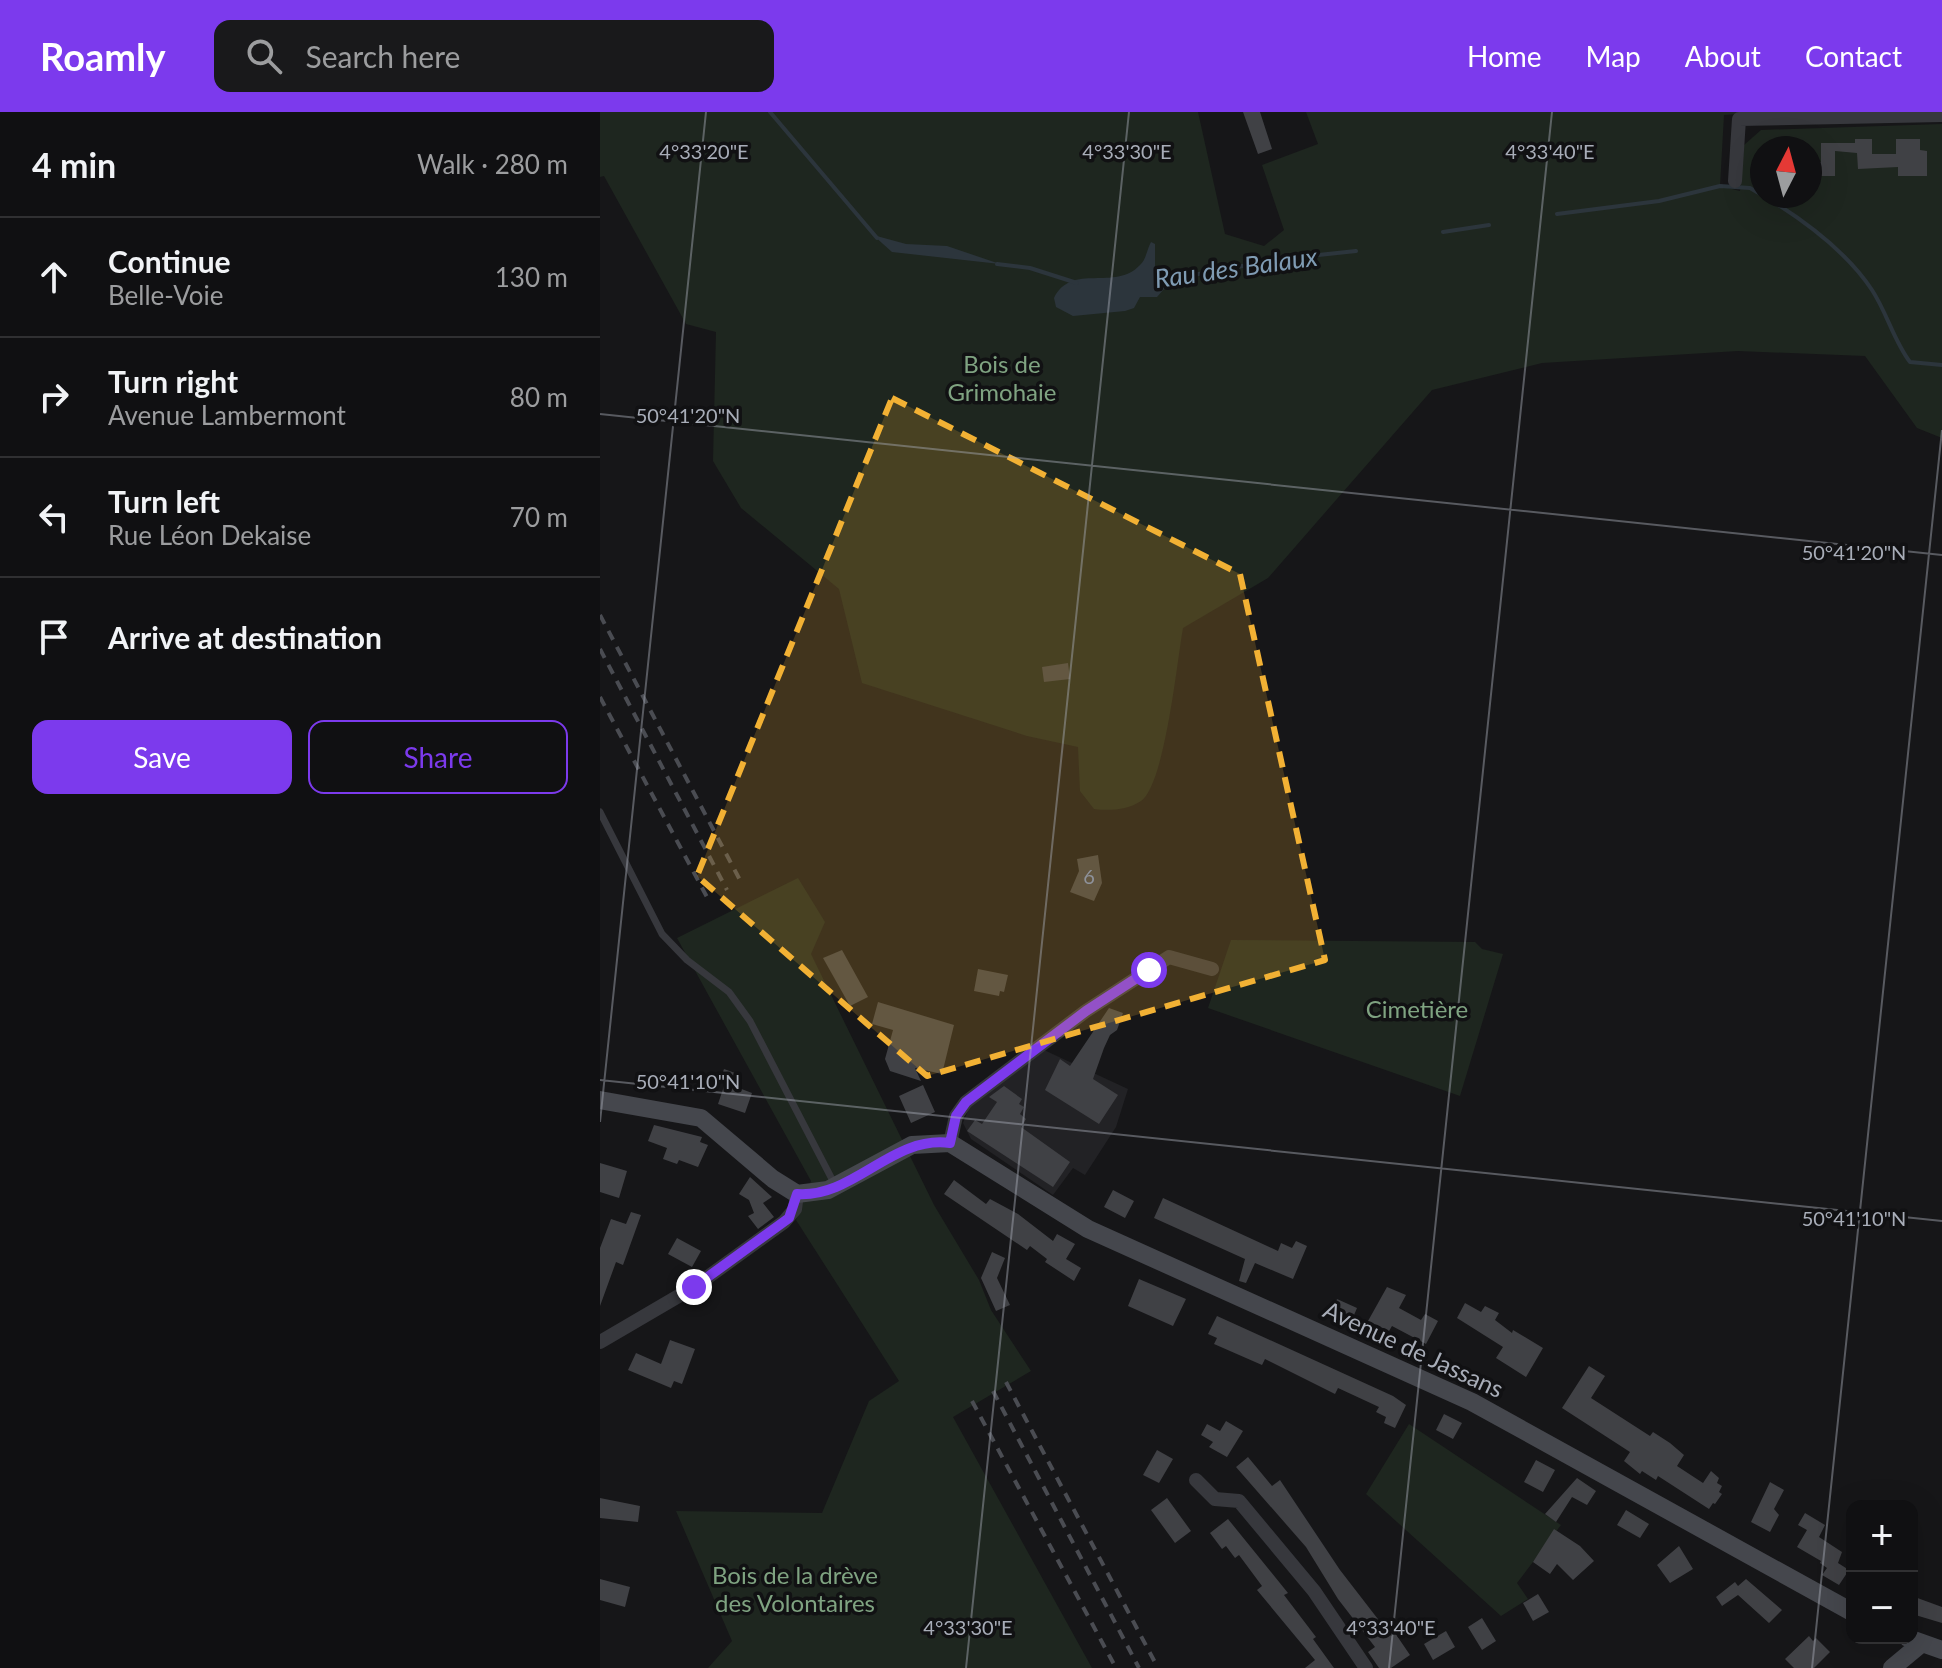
<!DOCTYPE html>
<meta charset="utf-8">
<style>
body{margin:0;font-family:Lato,sans-serif;background:#19191b;color:#f1f3f6}
.controls{position:absolute;right:24px;bottom:24px;display:grid;overflow:hidden;border-radius:16px;box-shadow:0 8px 32px #0002}
.controls button{width:72px;height:72px;display:grid;place-items:center;padding:0;border:0;border-bottom:2px solid #303032;background:#101012;color:#f1f3f6;font:40px sans-serif}
.compass{position:absolute;left:1150px;top:24px;width:72px;height:72px;border-radius:50%;background:#101012;box-shadow:0 8px 32px #0002;rotate:6deg}
.stop{position:absolute;width:24px;height:24px;margin:-18px;border:6px solid #7c3aed;border-radius:50%;background:#fff}
.stop.end{background:#7c3aed;border-color:#fff;box-shadow:0 2px 8px #0008}
.list{margin:0;padding:0;list-style:none}
h2{display:flex;justify-content:space-between;align-items:center;height:104px;margin:0;padding:0 32px;font-size:34px}
h2 small{font-size:26px;font-weight:400;color:#9c9d9f}
.list li{display:grid;grid-template-columns:52px 1fr auto;gap:24px;align-items:center;box-sizing:border-box;height:120px;padding:0 32px;border-top:2px solid #303032}
.list b{display:block;font-size:30px;white-space:nowrap}
.list p{margin:0;font-size:26px;white-space:nowrap;color:#9c9d9f}
.list em{font-size:26px;font-style:normal;color:#9c9d9f}
.actions{display:flex;gap:16px;padding:24px 32px}
.actions a{flex:1;padding:18px 0;border:2px solid #7c3aed;border-radius:16px;text-align:center;font-size:28px;color:#7c3aed}
.actions .main{background:#7c3aed;color:#fff}
.icon{flex:none;width:44px;height:44px;fill:none;stroke:currentColor;stroke-width:2;stroke-linecap:round;stroke-linejoin:round}
.map{position:relative;flex:none;width:1342px;height:1556px;overflow:hidden}
header{display:flex;align-items:center;gap:48px;box-sizing:border-box;height:112px;padding:0 40px;background:#7c3aed;color:#fff}
header strong{font-size:38px}
nav{display:flex;gap:44px;margin-inline-start:auto;font-size:28px}
.search{width:560px;height:72px;background:#19191b;display:flex;align-items:center;gap:20px;box-sizing:border-box;padding:0 28px;border-radius:16px;color:#9c9d9f;font-size:30px}
main{display:flex}
aside{flex:1;background:#101012}
.map>svg:first-child{display:block}
</style>
<header>
<strong>Roamly</strong>
<div class="search"><svg class="icon" aria-label="search" viewBox="0 0 24 24"><circle cx="10" cy="10" r="6"/><path d="M15 15l6 6"/></svg>Search here</div>
<nav><a>Home</a><a>Map</a><a>About</a><a>Contact</a></nav>
</header>
<main>
<aside>
<h2>4 min<small>Walk · 280 m</small></h2>
<ul class="list">
<li><svg class="icon" aria-label="ahead" viewBox="0 0 24 24"><path d="M12 20V5M6 11l6-6 6 6"/></svg><div><b>Continue</b><p>Belle-Voie</p></div><em>130 m</em></li>
<li><svg class="icon" aria-label="right" viewBox="0 0 24 24"><path d="M7 20v-9h11M14 6l5 5-5 5"/></svg><div><b>Turn right</b><p>Avenue Lambermont</p></div><em>80 m</em></li>
<li><svg class="icon" aria-label="left" viewBox="0 0 24 24"><path d="M17 20v-9H6M10 6l-5 5 5 5"/></svg><div><b>Turn left</b><p>Rue Léon Dekaise</p></div><em>70 m</em></li>
<li><svg class="icon" aria-label="arrive" viewBox="0 0 24 24"><path d="M6 21V4h12l-3 4 3 4H6"/></svg><div><b>Arrive at destination</b></div></li>
</ul>
<div class="actions"><a class="main">Save</a><a>Share</a></div>
</aside>
<div class="map">
<svg width="1342" height="1556" viewBox="0 0 1342 1556">
<rect width="100%" height="100%" fill="#161618"/>
<path fill="#222225" d="M444,938L528,977L516,1015L485,1063L473,1056L453,1083L371,1027L363,1011L369,996Z"/>
<path fill="#1e261f" fill-rule="evenodd" d="M0,0H598L625,122L664,134L684,118L662,53L718,32L706,0H1166L1124,3L1120,74L1140,79L1144,33L1161,18L1342,12V326L1317,316L1265,244L1138,239L942,251L832,278L668,466L583,516C577,549 565,672 541,689C527,698 510,699 494,697L480,679L478,635L427,624L262,571L239,477L141,396L113,349L116,220L86,212L4,64L0,65ZM1162,36H1210V84H1162Z
M198,766L225,810L211,842L334,1093L379,1168L391,1198L431,1259L353,1305L492,1556H108L132,1529L76,1399L222,1401L269,1289L299,1269L196,1108L211,1069L77,826Z
M631,828L875,830L882,837L903,842L860,984L608,896Z
M809,1312L961,1413L917,1471L928,1487L901,1504L766,1382Z"/>
<path fill="#2c353c" d="M273,123L306,132L347,134L400,152L292,140Z
M551,130L555,132V158L565,168L564,177L557,185H540L534,196L525,199L473,204L456,195L454,186C472,150 515,180 540,153C546,148 547,137 551,130Z"/>
<g fill="none" stroke-linecap="round" stroke-linejoin="round">
<path stroke="#2c353c" stroke-width="4" d="M170,0L277,126
M1164,84C1202,107 1247,140 1272,178C1287,201 1294,229 1310,250L1342,253
M957,102L1059,89L1120,74L1150,76L1162,83
M843,120L889,113
M397,152L430,156L477,171
M560,169L681,147L756,139"/>
</g>
<path fill="#404145" d="M643,0H660L672,37L658,42Z
M1255,27H1272V42H1296V27H1320V38L1327,39V64H1298V55L1258,57L1257,41L1235,39V64H1212V50H1221V31H1255Z
M468,551L470,567L444,570L442,555Z
M498,743L502,771L494,789L470,780L479,759L477,747Z
M242,838L268,885L250,894L223,846Z
M378,857L408,863L404,880L400,879L399,884L374,879Z
M278,890L354,913L342,962L315,956L321,969L290,959L285,947L293,918L272,912Z
M509,896L523,901L517,918L510,923L504,936L493,967L518,983L499,1012L445,978L460,947L470,954Z
M124,957L135,961L131,973L152,981L145,1001L118,992L125,971L120,969Z
M323,973L335,1000L311,1011L299,984Z
M404,974L422,987L419,992L424,995L420,1002L426,1007L421,1015L470,1050L453,1075L367,1019L375,1008L382,1012L397,990L389,985Z
M54,1013L102,1025L100,1030L108,1033L98,1055L79,1048L77,1052L63,1047L67,1036L48,1029Z
M0,1051L27,1059L19,1086L0,1080Z
M150,1065L172,1085L163,1091L174,1105L158,1117L148,1104L154,1101L149,1088L139,1082Z
M354,1068L386,1092L390,1087L418,1102L453,1129L457,1122L475,1132L466,1147L481,1156L474,1169L445,1150L447,1147L430,1134L427,1138L344,1082Z
M513,1078L534,1089L525,1106L504,1095Z
M563,1086L678,1139L681,1131L692,1136L696,1129L707,1134L693,1167L655,1151L646,1171L639,1169L645,1147L554,1106Z
M31,1100L41,1103L23,1153L16,1150L0,1194V1136L11,1107L26,1112Z
M77,1126L101,1139L92,1155L68,1142Z
M392,1140L405,1146L397,1166L410,1193L396,1199L381,1166Z
M539,1167L586,1187L573,1214L528,1194Z
M787,1175L806,1183L799,1196L821,1208L825,1202L838,1209L826,1232L792,1214L789,1219L768,1209Z
M737,1187L757,1196L751,1210L732,1201Z
M865,1191L881,1200L885,1194L899,1201L895,1208L912,1221L913,1218L943,1236L926,1265L896,1246L903,1235L857,1206Z
M617,1204L793,1284L806,1293L795,1316L784,1311L786,1305L776,1300L779,1295L738,1276L735,1282L665,1247L662,1253L614,1232L617,1226L608,1222Z
M70,1228L95,1237L82,1272L74,1269L71,1276L28,1258L36,1241L61,1252Z
M989,1254L1005,1264L991,1286L1050,1324L1053,1320L1070,1331L1084,1343L1077,1354L1103,1371L1111,1359L1119,1366L1117,1371L1122,1374L1119,1380L1122,1382L1115,1392L1113,1391L1109,1397L1058,1364L1056,1368L1042,1359L1040,1362L1024,1349L1030,1340L962,1296Z
M844,1302L862,1311L853,1327L836,1318Z
M626,1309L643,1319L627,1345L609,1335L613,1330L601,1323L607,1312L620,1319Z
M557,1338L573,1347L559,1371L543,1363Z
M648,1345L672,1374L680,1368L740,1458L791,1524L795,1521L810,1543L791,1556H779L768,1540L775,1535L738,1487L706,1435L636,1355Z
M936,1348L955,1358L943,1380L924,1370Z
M977,1366L996,1379L987,1393L972,1385L956,1410L945,1402Z
M1170,1370L1184,1378L1174,1397L1179,1403L1170,1420L1151,1410Z
M0,1386L40,1394L38,1410L0,1406Z
M567,1386L591,1419L575,1431L551,1398Z
M1026,1398L1049,1412L1040,1426L1017,1413Z
M1205,1401L1225,1413L1219,1425L1242,1440L1238,1451L1249,1458L1239,1473L1222,1463L1227,1456L1220,1451L1221,1449L1197,1435L1207,1418L1198,1413Z
M628,1407L688,1481L684,1483L716,1525L713,1527L734,1556H705L715,1548L657,1478L662,1474L639,1443L635,1446L626,1434L622,1437L610,1421Z
M954,1417L980,1434L994,1449L973,1468L957,1452L950,1462L933,1450Z
M1079,1434L1093,1457L1070,1471L1057,1453Z
M0,1467L30,1475L25,1495L0,1488Z
M1146,1467L1182,1498L1169,1511L1138,1483L1122,1494L1116,1485L1135,1470L1138,1474Z
M938,1482L949,1500L933,1509L923,1491Z
M1312,1484L1342,1495V1511L1312,1502Z
M882,1506L896,1529L882,1538L868,1515Z
M846,1519L855,1535L833,1548L824,1532Z
M1209,1524L1213,1529L1216,1526L1230,1540L1214,1556H1194L1185,1547Z"/>
<g fill="none" stroke-linecap="round" stroke-linejoin="round">
<path stroke="#37383d" stroke-width="7" d="M0,700L62,822L87,848L129,880L150,909L235,1073"/>
<path stroke="#37383d" stroke-width="14" d="M1135,69L1139,7L1342,3
M350,1031L356,1004L366,990L486,899L569,845L612,857
M0,1230L94,1175L184,1110L195,1097L197,1082
M596,1368L615,1387L639,1389L714,1479L766,1556"/>
<path stroke="#45474d" stroke-width="18" d="M0,988L101,1006L173,1067L197,1082L228,1078L312,1033L350,1031L488,1117L872,1290L1252,1500
M1308,1526L1342,1538
M1292,1556L1322,1531"/>
<path stroke="#4a4c52" stroke-width="4" stroke-dasharray="10 8" stroke-linecap="butt" d="M0,503L141,770
M0,537L127,778
M0,585L108,787
M406,1270L558,1556
M393,1279L539,1556
M372,1289L516,1556"/>
</g>
<g fill="none" stroke-linecap="round" stroke-linejoin="round">
<path stroke="#7c3aed" stroke-width="10" d="M94,1175L189,1106L197,1082C254,1086 292,1023 350,1031L356,1004L366,990L486,899L549,858"/>
</g>
<path fill="#f2b134" fill-opacity="0.2" stroke="#f2b134" stroke-width="6" stroke-dasharray="16 10" stroke-linejoin="round" d="M292,286L640,462L725,848L327,964L97,764Z"/>
<path fill="none" stroke="#a8adb8" stroke-width="2" stroke-opacity="0.45" d="M0,302L1342,443M0,968L1342,1109M0,1010L106,0M366,1556L529,0M789,1556L952,0M1212,1556L1342,318"/>
<g text-anchor="middle" stroke-width="7" stroke-linejoin="round" paint-order="stroke">
<g font-size="20" fill="#8e929b">
<text x="489" y="772">6</text>
</g>
<g font-size="24" fill="#7fa381" stroke="#111113">
<text x="402" y="261">Bois de<tspan x="402" dy="28">Grimohaie</tspan></text>
<text x="817" y="906">Cimetière</text>
<text x="195" y="1472">Bois de la drève<tspan x="195" dy="28">des Volontaires</tspan></text>
</g>
<g font-size="24" fill="#a8adb8" stroke="#111113">
<text transform="translate(813 1238) rotate(25)" y="8">Avenue de Jassans</text>
</g>
<g font-size="26" font-style="italic" fill="#7f9bb3" stroke="#111113">
<text transform="translate(636 156) rotate(-8)" y="9">Rau des Balaux</text>
</g>
</g>
<g font-size="20" text-anchor="middle" fill="#a8adb8" stroke="#111113" stroke-width="7" stroke-linejoin="round" paint-order="stroke">
<text x="104" y="47">4°33'20"E</text>
<text x="527" y="47">4°33'30"E</text>
<text x="950" y="47">4°33'40"E</text>
<text x="88" y="311">50°41'20"N</text>
<text x="1254" y="448">50°41'20"N</text>
<text x="88" y="977">50°41'10"N</text>
<text x="1254" y="1114">50°41'10"N</text>
<text x="368" y="1523">4°33'30"E</text>
<text x="791" y="1523">4°33'40"E</text>
</g>
</svg>
<div class="controls">
<button>+</button>
<button>−</button>
</div>
<svg class="compass" viewBox="-18 -18 36 36"><path d="M0-13l5 13h-10z" fill="#e53935"/><path d="M0 13l5-13h-10z" fill="#9c9d9f"/></svg>
<div class="stop" style="left:549px;top:858px"></div>
<div class="stop end" style="left:94px;top:1175px"></div>
</div>
</main>
